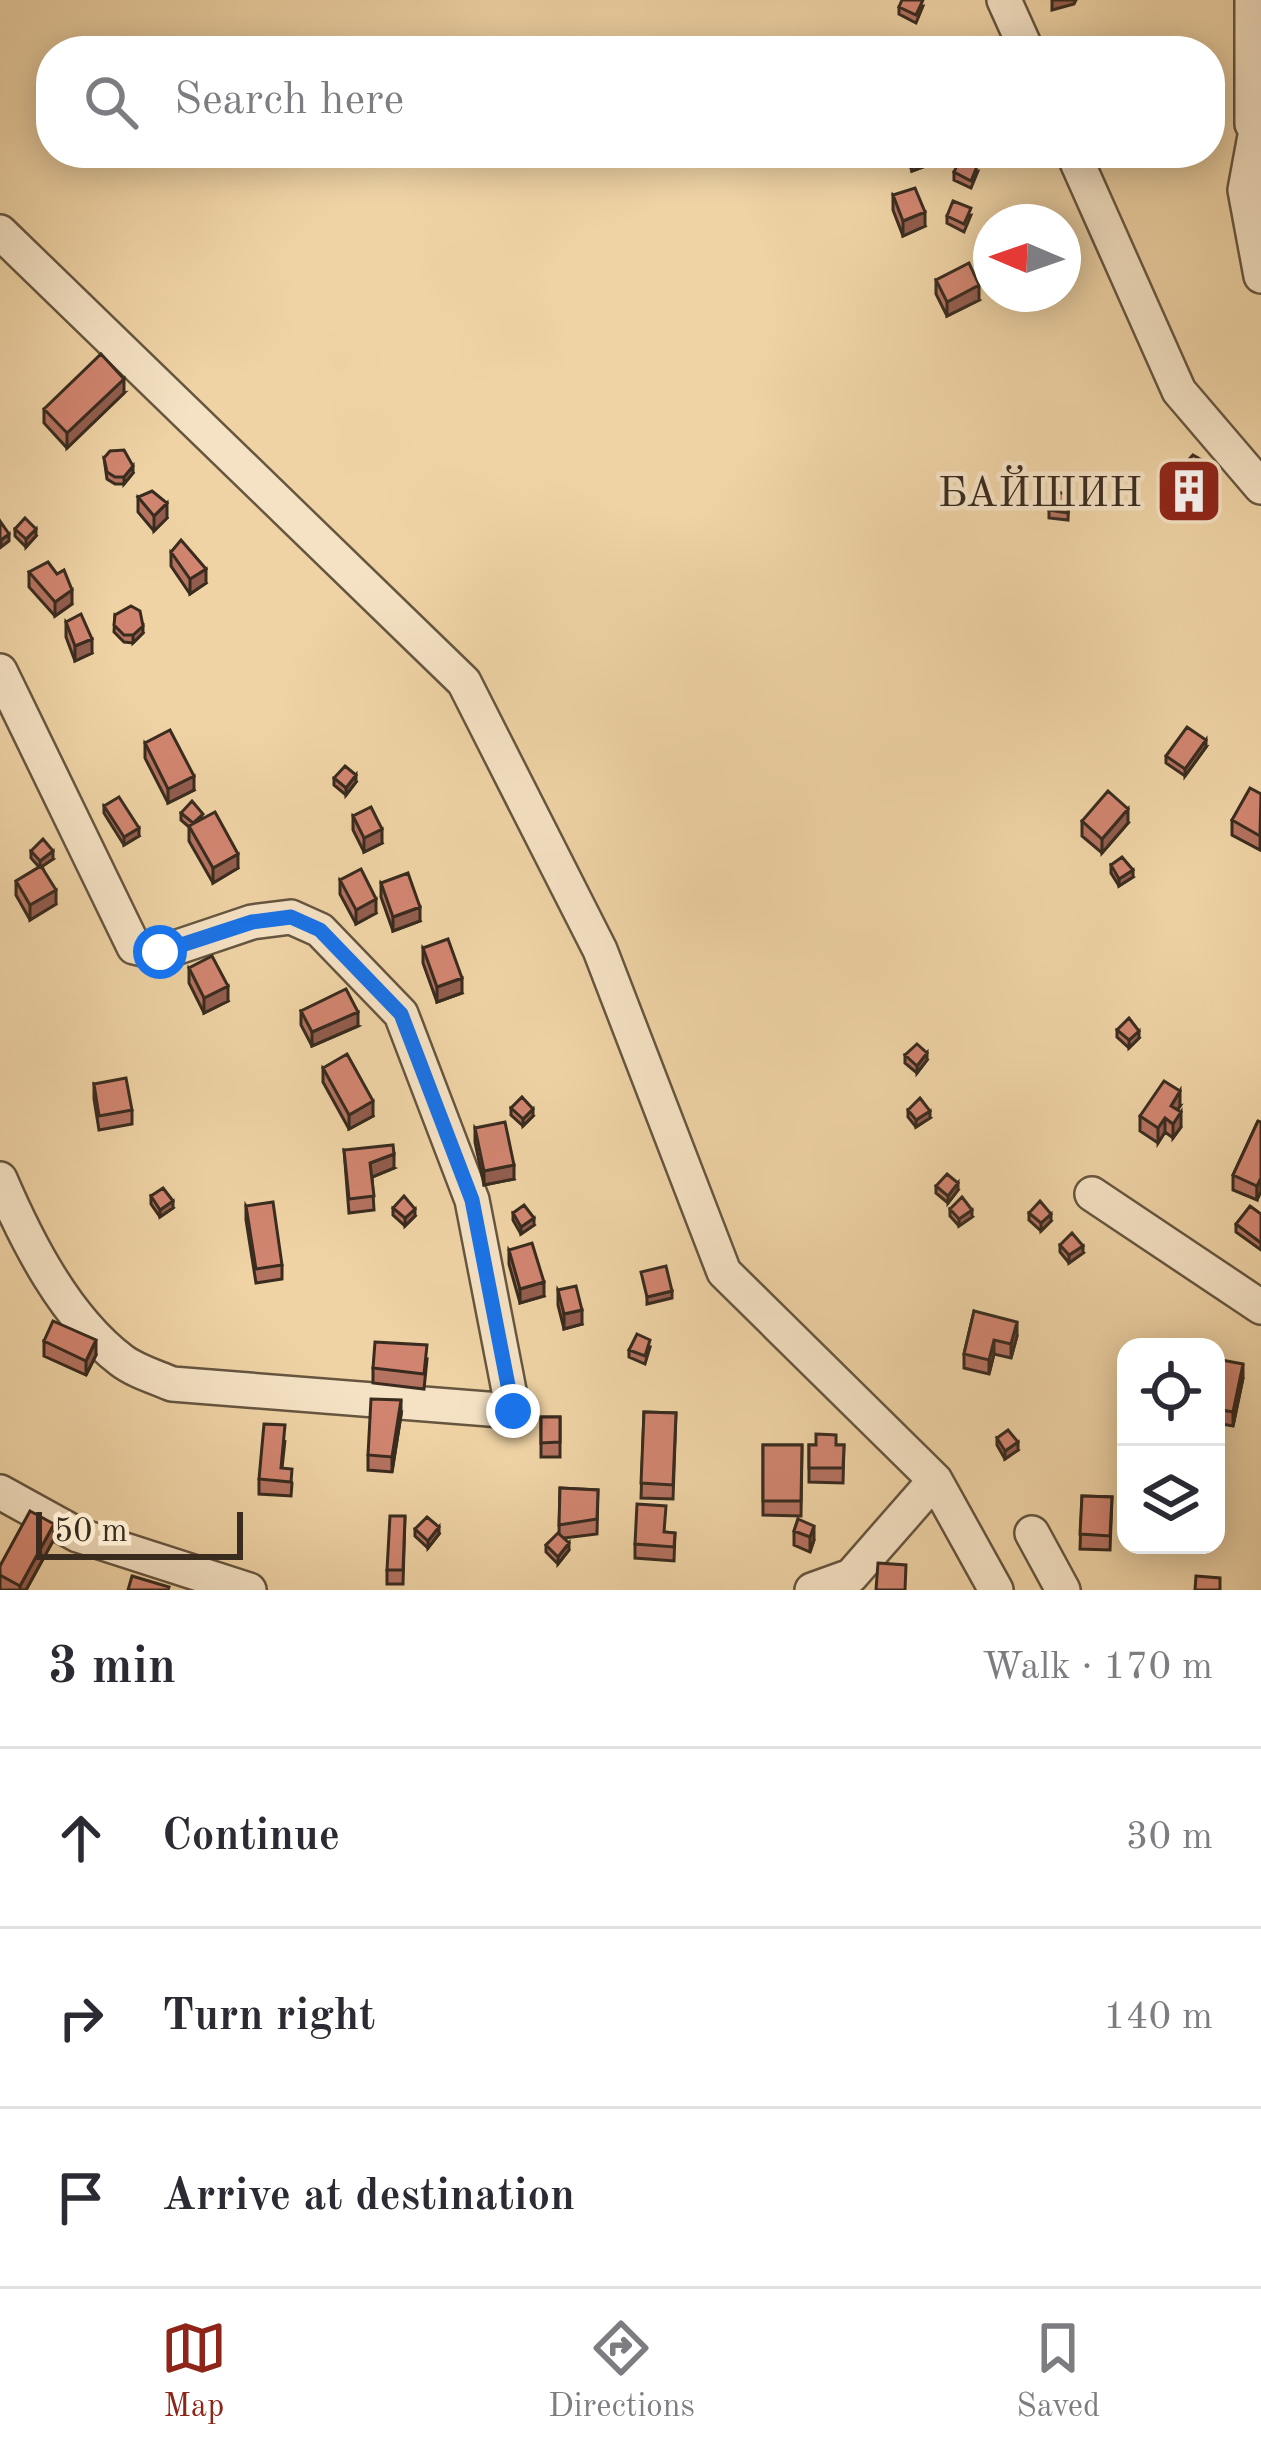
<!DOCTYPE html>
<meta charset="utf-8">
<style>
body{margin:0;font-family:"Old Standard TT",serif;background:#f2f2f3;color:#2b2b33}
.controls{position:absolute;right:36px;bottom:36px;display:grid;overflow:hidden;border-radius:24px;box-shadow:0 6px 30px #0003}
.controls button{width:108px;height:108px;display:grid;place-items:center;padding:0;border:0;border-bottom:3px solid #e1e1e2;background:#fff;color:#2b2b33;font:60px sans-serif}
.compass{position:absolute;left:973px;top:204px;width:108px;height:108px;border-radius:50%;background:#fff;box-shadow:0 6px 30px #0003;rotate:272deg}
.scale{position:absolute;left:36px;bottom:30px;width:207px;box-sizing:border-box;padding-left:12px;border:6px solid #392c1f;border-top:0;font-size:33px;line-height:42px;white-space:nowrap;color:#392c1f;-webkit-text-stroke:9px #f5e2c4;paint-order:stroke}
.stop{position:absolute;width:36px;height:36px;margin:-27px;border:9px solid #1a73e8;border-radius:50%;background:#fff}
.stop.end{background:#1a73e8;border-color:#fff;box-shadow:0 3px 12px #0008}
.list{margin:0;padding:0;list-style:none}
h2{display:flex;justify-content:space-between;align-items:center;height:156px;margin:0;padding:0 48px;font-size:51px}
h2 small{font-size:39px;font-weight:400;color:#7c7c81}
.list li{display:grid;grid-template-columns:78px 1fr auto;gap:36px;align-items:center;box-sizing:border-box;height:180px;padding:0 48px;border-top:3px solid #e1e1e2}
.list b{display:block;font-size:45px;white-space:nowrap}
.list em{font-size:39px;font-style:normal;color:#7c7c81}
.icon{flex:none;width:66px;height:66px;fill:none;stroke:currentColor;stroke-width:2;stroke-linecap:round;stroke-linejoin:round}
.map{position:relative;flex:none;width:1261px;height:1590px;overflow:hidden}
.search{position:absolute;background:#fff;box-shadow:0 6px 30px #0003;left:36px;right:36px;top:36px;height:132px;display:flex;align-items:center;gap:30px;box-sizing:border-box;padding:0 42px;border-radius:48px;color:#7c7c81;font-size:45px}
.sheet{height:696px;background:#fff}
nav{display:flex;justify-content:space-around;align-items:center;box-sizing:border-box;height:168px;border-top:3px solid #e1e1e2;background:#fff;font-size:33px;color:#7c7c81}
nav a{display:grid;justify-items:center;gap:6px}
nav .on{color:#8f2418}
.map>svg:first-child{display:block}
</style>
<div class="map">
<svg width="1261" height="1590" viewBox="0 0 1261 1590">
<rect width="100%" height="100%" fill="#efd3a5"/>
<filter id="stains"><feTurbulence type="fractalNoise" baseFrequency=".00167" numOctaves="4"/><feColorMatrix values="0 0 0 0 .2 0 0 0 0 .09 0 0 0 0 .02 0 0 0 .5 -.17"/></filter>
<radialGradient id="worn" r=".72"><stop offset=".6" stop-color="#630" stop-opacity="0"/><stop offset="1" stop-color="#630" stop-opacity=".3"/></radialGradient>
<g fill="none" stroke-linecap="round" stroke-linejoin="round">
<g stroke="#665640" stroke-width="38">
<path id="street" d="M1004,0L1027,51
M1252,0V124
M1261,103L1245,190L1261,276
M1073,153L1179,391L1261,487
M0,232L464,682L600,950L724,1272L935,1480L996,1590
M0,671L134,947L160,953L252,922L291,917L320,930L401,1014L472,1200L513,1411L172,1384C156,1377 135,1371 121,1360C65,1317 27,1242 0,1179
M1092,1194L1261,1307
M0,1492L78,1535L249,1590
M1032,1533L1063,1590
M812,1590L851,1576L935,1480"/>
</g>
<use href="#street" stroke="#f5e2c4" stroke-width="33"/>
</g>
<path fill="#b47260" stroke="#392c1f" stroke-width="3" d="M923,6L916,23L899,14V7Z
M905,153H939V161L912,171Z
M978,171L971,188L954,180V172Z
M893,195L925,226L903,236L893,210Z
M971,215L964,232L947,223V216Z
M936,280L979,300L947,316L936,294Z
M124,393L67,448L44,423V409Z
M104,458L133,473L124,484H115L107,479Z
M1214,481L1186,511L1165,500V486Z
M1069,495L1068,520L1049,518V510Z
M138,497L167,518L154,531L138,512Z
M15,529L36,536L26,547L15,536Z
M171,552L206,583L190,594L171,566Z
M29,572L57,574L72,604L55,616L29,587Z
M115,615L143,633L133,643L124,642L114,632Z
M66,622L92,653L75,661L66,637Z
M145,743L194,790L168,803L145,758Z
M1206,747L1185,776L1166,763V756Z
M334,778L356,782L346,795L334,785Z
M1261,794L1260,850L1232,835V820Z
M104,806L139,836L124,845L104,813Z
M181,813L203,818L238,868L213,883L189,841V827L181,820Z
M353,816L382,843L364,852L353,830Z
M1082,821L1128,823L1102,853L1082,836Z
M31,851L53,859L42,866L56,904L30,920L16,895V881L39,867L31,858Z
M1111,865L1133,877L1119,886L1111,873Z
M340,880L376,913L356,924L340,894Z
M381,883L420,921L393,931L381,897Z
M423,948L462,993L437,1002L423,963Z
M189,968L228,1001L204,1013L189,983Z
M301,1011L358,1026L312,1046L301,1025Z
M1117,1030L1139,1038L1129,1048L1117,1037Z
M905,1055L927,1060L917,1073L905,1063Z
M323,1068L373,1116L349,1129L323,1082Z
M94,1084L132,1110V1124L99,1130L94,1099Z
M1180,1106L1177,1110L1181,1127L1173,1138L1165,1132L1158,1143L1140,1131V1116Z
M511,1108L533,1116L523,1126L511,1115Z
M908,1110L930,1118L916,1127L908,1117Z
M1258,1121L1257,1200L1233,1190V1175Z
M475,1128L514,1179L484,1185L475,1142Z
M344,1150L394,1168L372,1177L374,1210L349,1213Z
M936,1186L958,1190L948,1203L936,1193Z
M151,1196L173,1208L160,1217L151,1204Z
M246,1206L282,1265V1279L256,1283L246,1220Z
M393,1208L415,1216L405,1226L393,1215Z
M950,1209L972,1217L959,1226L950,1216Z
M513,1213L534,1225L521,1234L513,1220Z
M1029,1213L1051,1221L1041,1231L1029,1220Z
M1261,1214V1250L1236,1232V1224Z
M1060,1245L1083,1253L1069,1263L1060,1252Z
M509,1250L544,1296L520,1303L509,1264Z
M558,1290L582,1324L564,1329L558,1305Z
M974,1311L1017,1336L1011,1358L994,1354L989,1374L964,1368V1354Z
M44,1341L96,1355L86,1375L44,1356Z
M650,1347L645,1364L629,1357V1350Z
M427,1359L424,1389L373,1383V1368Z
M1216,1359L1243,1378L1233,1426L1216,1423Z
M644,1412L676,1413L673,1499L641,1498Z
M401,1415L392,1472L368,1470V1455Z
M541,1417H560V1457H541Z
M997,1438L1018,1450L1005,1459L997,1445Z
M285,1440L282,1468L292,1483L291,1496L259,1494V1479Z
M763,1445H802L801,1516L763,1515Z
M809,1445H844L843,1483L809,1482Z
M560,1488L598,1490L597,1534L564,1538L569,1550L558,1564L546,1552V1545L559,1534Z
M1082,1496L1112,1497L1110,1550L1080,1549Z
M405,1516L403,1584H387V1570Z
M798,1519L814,1540L810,1552L794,1545V1531Z
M415,1529L439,1534L428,1548L415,1536Z
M665,1532L675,1533L674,1561L635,1558V1544Z
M54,1539L26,1590H0V1566Z"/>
<path fill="#925d4e" stroke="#392c1f" stroke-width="3" d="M1052,0H1076L1074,4L1052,10Z
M922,153H939V161L912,171V157Z
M925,212V226L903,236V221Z
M979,285V300L947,316V302Z
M124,379V393L67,448V433Z
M133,466V473L124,484V477Z
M1214,467V481L1186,511V497Z
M167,503V518L154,531V516Z
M36,529V536L26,547V539Z
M9,534V541L1,547V540Z
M206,569V583L190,594V579Z
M72,590V604L55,616V602Z
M143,626V633L133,643V635Z
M92,639V653L75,661V646Z
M1206,740V747L1185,776V769Z
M356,775V782L346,795V788Z
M194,776V790L168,803V789Z
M1128,809V823L1102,853V839Z
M139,828V836L124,845V837Z
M382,829V843L364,852V838Z
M53,851V859L40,868V861Z
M238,854V868L213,883V868Z
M1133,870V877L1119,886V879Z
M56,890V904L30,920V905Z
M376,899V913L356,924V910Z
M420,907V921L393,931V917Z
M462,978V993L437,1002V987Z
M228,986V1001L204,1013V998Z
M358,1012V1026L312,1046V1032Z
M1139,1031V1038L1129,1048V1040Z
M927,1053V1060L917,1073V1066Z
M1180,1091V1106L1171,1120V1106Z
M373,1101V1116L349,1129V1115Z
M533,1109V1116L523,1126V1119Z
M930,1111V1118L916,1127V1120Z
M1181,1112V1127L1173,1138V1124Z
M1165,1118V1132L1158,1143V1128Z
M394,1154V1168L370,1178V1163Z
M514,1165V1179L484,1185V1171Z
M1261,1178V1192L1257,1200V1186Z
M958,1183V1190L948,1203V1196Z
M173,1201V1208L160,1217V1210Z
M415,1209V1216L405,1226V1218Z
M972,1210V1217L959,1226V1219Z
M1051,1214V1221L1041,1231V1223Z
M534,1218V1225L521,1234V1227Z
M1083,1246V1253L1069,1263V1255Z
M544,1282V1296L520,1303V1289Z
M672,1291V1298L647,1304V1297Z
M582,1310V1324L564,1329V1314Z
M1017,1322V1336L1011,1358V1344Z
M96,1340V1355L86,1375V1361Z
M994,1340V1354L989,1374V1360Z
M1243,1364V1378L1233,1426V1412Z
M401,1400V1415L392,1472V1457Z
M1018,1442V1450L1005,1459V1451Z
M54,1524V1539L26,1590H20V1586Z
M814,1526V1540L810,1552V1537Z
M439,1527V1534L428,1548V1541Z
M569,1543V1550L558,1564V1557Z"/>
<path fill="#d18570" stroke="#392c1f" stroke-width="3" d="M902,0H923L916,15L899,7Z
M961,157L978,164L971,181L954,172Z
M915,188L925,212L903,221L893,195Z
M953,201L971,208L964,224L947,216Z
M969,263L979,285L947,302L936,280Z
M101,354L124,379L67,433L44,409Z
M124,450L133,466L124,477H115L107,472L104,458L110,451Z
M1193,455L1214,467L1186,497L1165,486Z
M152,491L167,503L154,516L138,497Z
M1054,491L1069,495L1068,513L1049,510Z
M25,518L36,529L26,539L15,529Z
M0,521L9,534L1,540L0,538Z
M181,540L206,569L190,579L171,552Z
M48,562L57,574L64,570L72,590L55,602L29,572Z
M131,606L140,611L143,626L133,635H124L114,625L115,615Z
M81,614L92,639L75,646L66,622Z
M1187,727L1206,740L1185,769L1166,756Z
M170,730L194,776L168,789L145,743Z
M345,766L356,775L346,788L334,778Z
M1250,788L1261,794L1260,836L1232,820Z
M1108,791L1128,809L1102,839L1082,821Z
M119,797L139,828L124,837L104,806Z
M192,801L203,814L193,823L181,813Z
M371,807L382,829L364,838L353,816Z
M215,812L238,854L213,868L189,826Z
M43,839L53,851L40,861L31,851Z
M1122,857L1133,870L1119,879L1111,865Z
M41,866L56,890L30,905L16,881Z
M361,869L376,899L356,910L340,880Z
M408,873L420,907L393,917L381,883Z
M448,939L462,978L437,987L423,948Z
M212,956L228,986L204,998L189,968Z
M346,989L358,1012L312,1032L301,1011Z
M1129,1018L1139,1031L1129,1040L1117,1030Z
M917,1044L927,1053L917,1066L905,1055Z
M347,1054L373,1101L349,1115L323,1068Z
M126,1078L132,1110L99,1116L94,1084Z
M1164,1081L1180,1091L1171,1106L1181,1112L1173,1124L1165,1118L1158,1128L1140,1116Z
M522,1097L533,1109L523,1119L511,1108Z
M920,1098L930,1111L916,1120L908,1110Z
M1258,1121L1261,1122V1178L1257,1186L1233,1175Z
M505,1122L514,1165L484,1171L475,1128Z
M393,1145L394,1154L370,1163L374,1196L349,1199L344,1150Z
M947,1174L958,1183L948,1196L936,1186Z
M163,1188L173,1201L160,1210L151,1196Z
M404,1196L415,1209L405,1218L393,1208Z
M962,1197L972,1210L959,1219L950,1209Z
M1040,1201L1051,1214L1041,1223L1029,1213Z
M273,1202L282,1265L256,1269L246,1206Z
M524,1205L534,1218L521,1227L513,1213Z
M1250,1206L1261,1214V1243L1236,1224Z
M1072,1233L1083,1246L1069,1255L1060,1245Z
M532,1243L544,1282L520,1289L509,1250Z
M666,1266L672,1291L647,1297L641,1272Z
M576,1286L582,1310L564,1314L558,1290Z
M974,1311L1017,1322L1011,1344L994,1340L989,1360L964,1354Z
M53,1321L96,1340L86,1361L44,1341Z
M637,1334L650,1340L645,1356L629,1350Z
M375,1342L427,1345L424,1374L373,1368Z
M1216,1359L1243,1364L1233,1412L1216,1409Z
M371,1399L401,1400L392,1457L368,1455Z
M644,1412L676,1413L673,1485L641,1483Z
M541,1417H560V1442L541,1443Z
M264,1424L285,1425L281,1468L292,1469L291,1482L259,1479Z
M1008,1430L1018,1442L1005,1451L997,1438Z
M816,1434L836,1435V1445H844L843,1468H809V1445H816Z
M763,1445H802L801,1501H763Z
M560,1488L598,1490L597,1519L559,1525Z
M1082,1496L1112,1497L1110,1536L1080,1534Z
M637,1504L666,1506L664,1532L675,1533L674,1547L635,1544Z
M30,1511L54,1524L20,1586L0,1575V1566Z
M390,1516H405L403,1570H387Z
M427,1517L439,1527L428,1541L415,1529Z
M798,1519L814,1526L810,1537L794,1531Z
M558,1533L569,1543L558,1557L546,1545Z
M878,1563L906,1565L905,1590H876Z
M132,1576L169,1587L168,1590H128Z
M1196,1576L1220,1578V1590H1195Z"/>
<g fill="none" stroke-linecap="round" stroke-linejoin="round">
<path stroke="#1a73e8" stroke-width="15" d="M160,952L252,922L291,917L320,930L401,1014L472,1200L513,1411"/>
</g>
<defs>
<g id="building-square" transform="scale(3.45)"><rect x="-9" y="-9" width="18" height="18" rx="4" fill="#8f2418" stroke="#f5e2c4"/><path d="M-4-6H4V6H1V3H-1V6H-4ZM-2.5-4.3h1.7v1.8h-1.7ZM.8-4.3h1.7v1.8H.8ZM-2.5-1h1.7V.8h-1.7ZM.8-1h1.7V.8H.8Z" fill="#fff"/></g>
</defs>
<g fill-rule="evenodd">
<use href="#building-square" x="1189" y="491"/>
</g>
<g text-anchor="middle" stroke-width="9" stroke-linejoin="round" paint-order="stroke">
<g font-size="42" fill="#392c1f" stroke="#f5e2c4" text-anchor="end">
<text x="1142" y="506">БАЙШИН</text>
</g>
</g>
<rect width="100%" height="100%" filter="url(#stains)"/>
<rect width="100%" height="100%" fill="url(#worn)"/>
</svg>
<div class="controls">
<button><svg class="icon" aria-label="locate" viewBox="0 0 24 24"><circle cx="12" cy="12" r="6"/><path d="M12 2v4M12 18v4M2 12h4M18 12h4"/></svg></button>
<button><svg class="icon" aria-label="layers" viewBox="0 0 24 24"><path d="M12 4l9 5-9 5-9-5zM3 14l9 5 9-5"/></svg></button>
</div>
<svg class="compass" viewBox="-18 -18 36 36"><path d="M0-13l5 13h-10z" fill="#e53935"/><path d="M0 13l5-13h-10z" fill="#7c7c81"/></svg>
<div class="scale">50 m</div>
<div class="stop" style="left:160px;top:952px"></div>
<div class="stop end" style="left:513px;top:1411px"></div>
<div class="search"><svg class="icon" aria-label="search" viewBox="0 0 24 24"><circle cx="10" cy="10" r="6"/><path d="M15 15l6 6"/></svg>Search here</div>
</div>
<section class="sheet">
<h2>3 min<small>Walk · 170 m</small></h2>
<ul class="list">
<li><svg class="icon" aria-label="ahead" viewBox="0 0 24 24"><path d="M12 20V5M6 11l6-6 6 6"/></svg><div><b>Continue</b></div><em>30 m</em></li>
<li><svg class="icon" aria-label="right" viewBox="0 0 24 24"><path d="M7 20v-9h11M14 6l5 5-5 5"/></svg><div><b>Turn right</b></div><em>140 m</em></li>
<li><svg class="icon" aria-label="arrive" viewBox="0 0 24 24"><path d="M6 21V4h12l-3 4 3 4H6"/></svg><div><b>Arrive at destination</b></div></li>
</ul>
</section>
<nav>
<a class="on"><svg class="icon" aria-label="map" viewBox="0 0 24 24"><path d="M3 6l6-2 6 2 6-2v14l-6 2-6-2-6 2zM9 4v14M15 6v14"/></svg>Map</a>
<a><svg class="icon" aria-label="directions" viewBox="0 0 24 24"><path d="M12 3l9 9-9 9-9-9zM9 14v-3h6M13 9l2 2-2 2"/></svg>Directions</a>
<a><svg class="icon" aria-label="saved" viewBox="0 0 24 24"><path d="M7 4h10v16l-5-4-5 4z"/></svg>Saved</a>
</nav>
